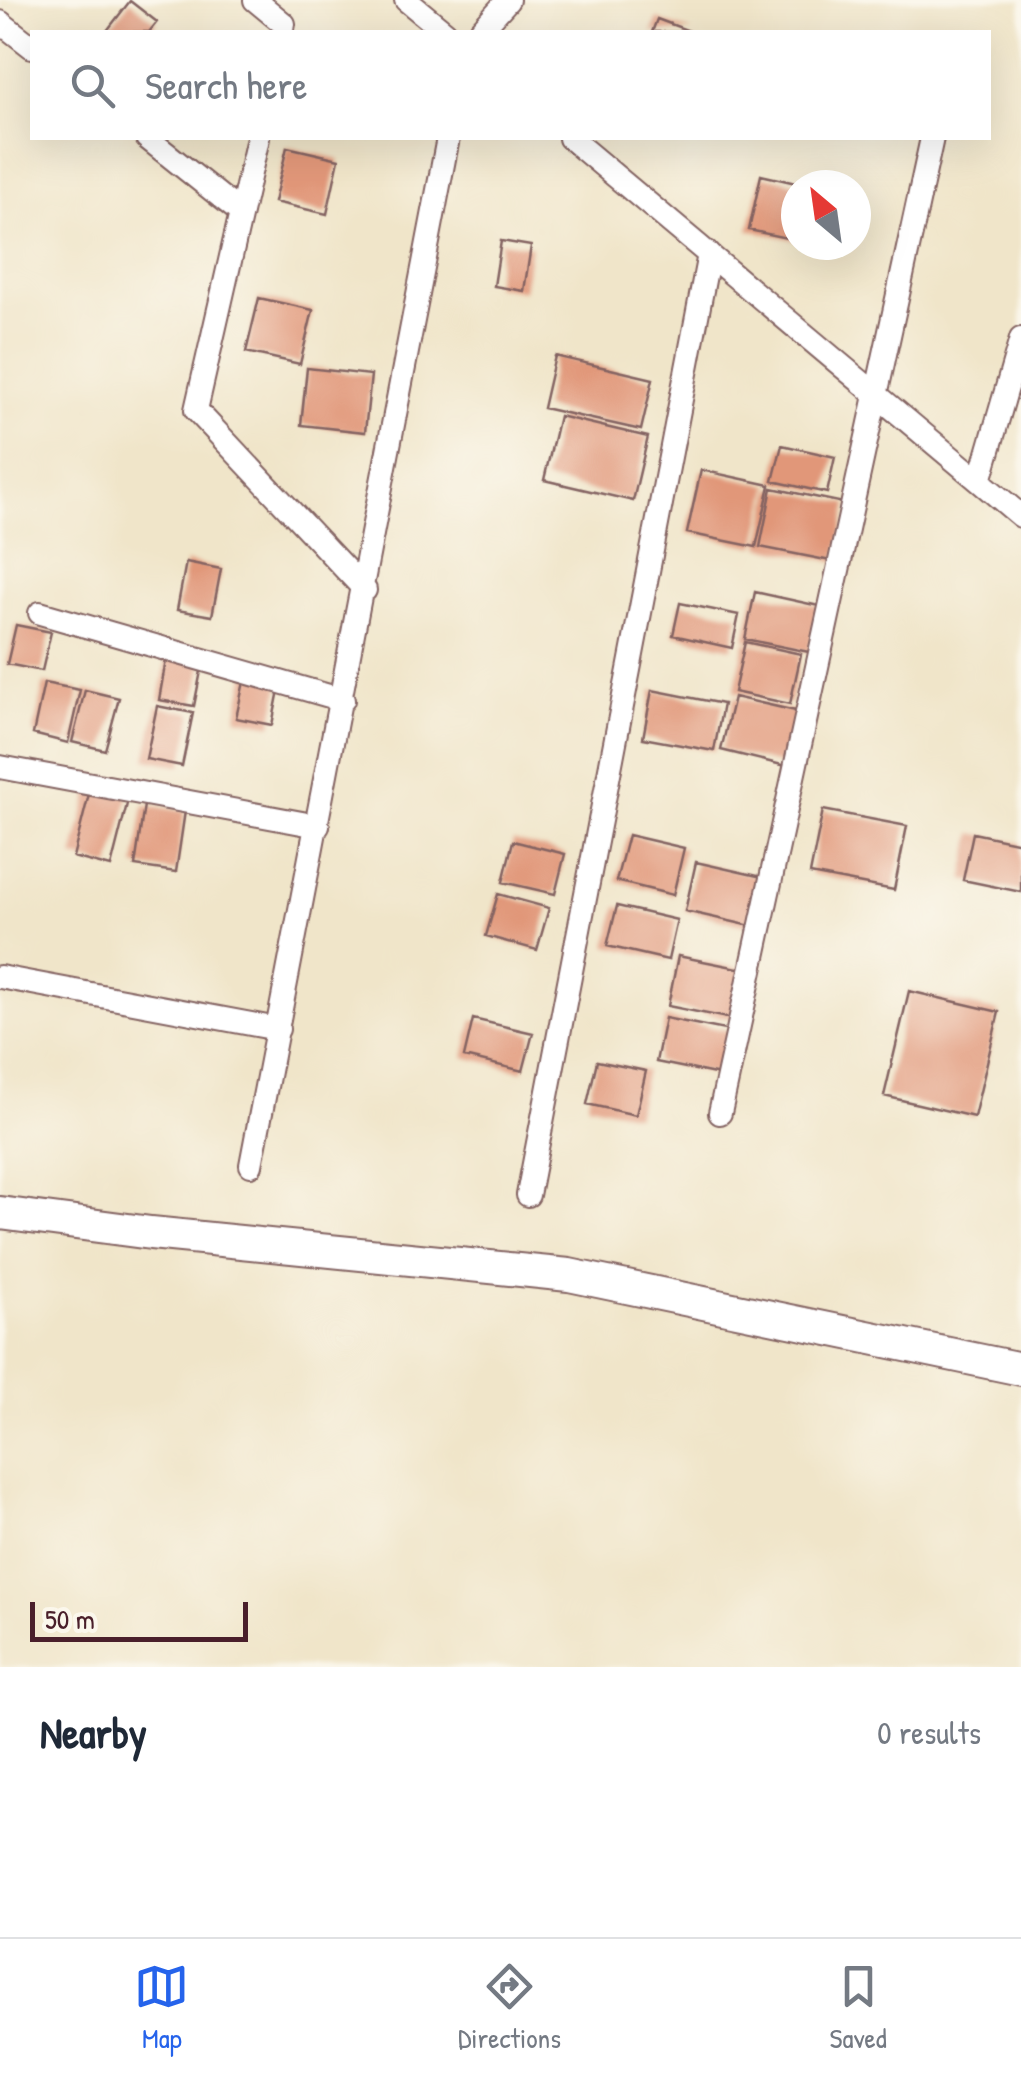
<!DOCTYPE html>
<style>
body{margin:0;font-family:"Patrick Hand",sans-serif;background:#f2f2f3;color:#1f2937}
.compass{position:absolute;left:781px;top:170px;width:90px;height:90px;border-radius:50%;background:#fff;box-shadow:0 10px 40px #0002;rotate:331deg}
.scale{position:absolute;left:30px;bottom:25px;width:218px;box-sizing:border-box;padding-left:10px;border:5px solid #4a1f2b;border-top:0;font-size:28px;line-height:35px;white-space:nowrap;color:#4a1f2b;-webkit-text-stroke:8px #fbf7ec;paint-order:stroke}
.list{margin:0;padding:0;list-style:none}
h2{display:flex;justify-content:space-between;align-items:center;height:130px;margin:0;padding:0 40px;font-size:42px}
h2 small{font-size:32px;font-weight:400;color:#747a83}
.icon{flex:none;width:55px;height:55px;fill:none;stroke:currentColor;stroke-width:2;stroke-linecap:round;stroke-linejoin:round}
.map{position:relative;flex:none;width:1021px;height:1667px;overflow:hidden}
.search{position:absolute;background:#fff;box-shadow:0 10px 40px #0002;left:30px;right:30px;top:30px;height:110px;display:flex;align-items:center;gap:25px;box-sizing:border-box;padding:0 35px;border-radius:0px;color:#747a83;font-size:38px}
.sheet{height:270px;background:#fff}
nav{display:flex;justify-content:space-around;align-items:center;box-sizing:border-box;height:140px;border-top:2px solid #e0e1e3;background:#fff;font-size:28px;color:#747a83}
nav a{display:grid;justify-items:center;gap:5px}
nav .on{color:#2563eb}
.map>svg:first-child{display:block}
</style>
<div class="map">
<svg width="1021" height="1667" viewBox="0 0 1021 1667">
<rect width="100%" height="100%" fill="#fbf7ec"/>
<filter id="ink" filterUnits="userSpaceOnUse"><feTurbulence type="fractalNoise" baseFrequency=".01" numOctaves="2"/><feDisplacementMap in="SourceGraphic" scale="20" xChannelSelector="R" yChannelSelector="G"/><feConvolveMatrix kernelMatrix="1 2 1 2 8 2 1 2 1" color-interpolation-filters="sRGB"/></filter>
<filter id="wash" filterUnits="userSpaceOnUse"><feTurbulence type="fractalNoise" baseFrequency=".0048" numOctaves="4" result="noise"/><feDisplacementMap in="SourceGraphic" scale="40" xChannelSelector="R" yChannelSelector="G"/><feGaussianBlur stdDeviation="2.25" result="paint"/><feColorMatrix in="noise" values="0 0 0 0 0 0 0 0 0 0 0 0 0 0 0 0 0 1.4 0 .05"/><feComposite in="paint" operator="in"/></filter>
<g filter="url(#wash)">
<rect width="100%" height="100%" fill="#f0e5c9"/>
<g id="blocks">
<path fill="#e19779" d="M130,1L157,22L149,32H106Z
M657,19L692,32H652Z
M287,147L339,159L327,214L274,202Z
M761,175L796,183V240L749,230Z
M501,241L531,246L524,291L494,286Z
M259,298L313,310L300,364L246,352Z
M555,356L653,379L641,430L543,408Z
M307,368L371,375L365,432L301,425Z
M559,416L648,437L633,501L544,480Z
M782,445L835,457L827,493L773,481Z
M701,470L770,485L756,547L687,533Z
M772,488L848,504L836,562L760,547Z
M186,562L221,569L212,616L177,610Z
M755,592L819,606L809,652L745,639Z
M680,603L739,615L732,648L673,635Z
M16,625L51,632L42,671L7,664Z
M745,642L801,654L790,704L734,692Z
M167,654L203,661L194,706L159,700Z
M247,668L282,675L272,725L236,718Z
M44,683L80,690L68,743L33,734Z
M85,690L119,698L105,750L72,742Z
M652,690L723,704L714,751L643,738Z
M734,697L800,712L786,766L721,750Z
M157,706L193,713L182,766L146,759Z
M91,786L129,796L111,867L73,857Z
M144,805L185,811L176,872L135,866Z
M823,810L907,826L894,890L810,874Z
M973,833L1021,843V892L963,880Z
M628,835L684,848L673,895L616,881Z
M513,841L565,854L555,894L503,882Z
M696,862L771,879L760,928L685,911Z
M498,894L549,908L537,950L486,936Z
M617,906L677,920L668,960L607,946Z
M678,956L748,970L737,1020L668,1006Z
M909,991L999,1012L974,1117L884,1096Z
M665,1018L735,1032L725,1076L656,1062Z
M473,1019L533,1033L523,1071L464,1057Z
M597,1061L646,1071L636,1115L587,1104Z"/>
</g>
</g>
<g filter="url(#ink)">
<use href="#blocks" fill-opacity="0" stroke="#846462" stroke-width="2.5"/>
<g fill="none" stroke-linecap="round" stroke-linejoin="round">
<g stroke="#846462" stroke-width="26">
<path id="minor" d="M255,0L284,24
M406,0L445,32
M0,22L32,47
M479,32L508,0
M147,138L241,213
M258,138L196,410L365,590
M570,138L1021,516
M980,481L1021,339
M40,613L343,700
M0,767L318,826
M0,977L278,1029
M720,1113L932,138
M251,1165L448,138
M528,1195L709,254"/>
</g>
<g stroke="#846462" stroke-width="36">
<path id="secondary" d="M0,1213L151,1233L569,1275L1021,1369"/>
</g>
<use href="#minor" stroke="#fff" stroke-width="22"/>
<use href="#secondary" stroke="#fff" stroke-width="32"/>
</g>
</g>
</svg>
<svg class="compass" viewBox="-18 -18 36 36"><path d="M0-13l5 13h-10z" fill="#e53935"/><path d="M0 13l5-13h-10z" fill="#747a83"/></svg>
<div class="scale">50 m</div>
<div class="search"><svg class="icon" aria-label="search" viewBox="0 0 24 24"><circle cx="10" cy="10" r="6"/><path d="M15 15l6 6"/></svg>Search here</div>
</div>
<section class="sheet">
<h2>Nearby<small>0 results</small></h2>
<ul class="list">
</ul>
</section>
<nav>
<a class="on"><svg class="icon" aria-label="map" viewBox="0 0 24 24"><path d="M3 6l6-2 6 2 6-2v14l-6 2-6-2-6 2zM9 4v14M15 6v14"/></svg>Map</a>
<a><svg class="icon" aria-label="directions" viewBox="0 0 24 24"><path d="M12 3l9 9-9 9-9-9zM9 14v-3h6M13 9l2 2-2 2"/></svg>Directions</a>
<a><svg class="icon" aria-label="saved" viewBox="0 0 24 24"><path d="M7 4h10v16l-5-4-5 4z"/></svg>Saved</a>
</nav>
